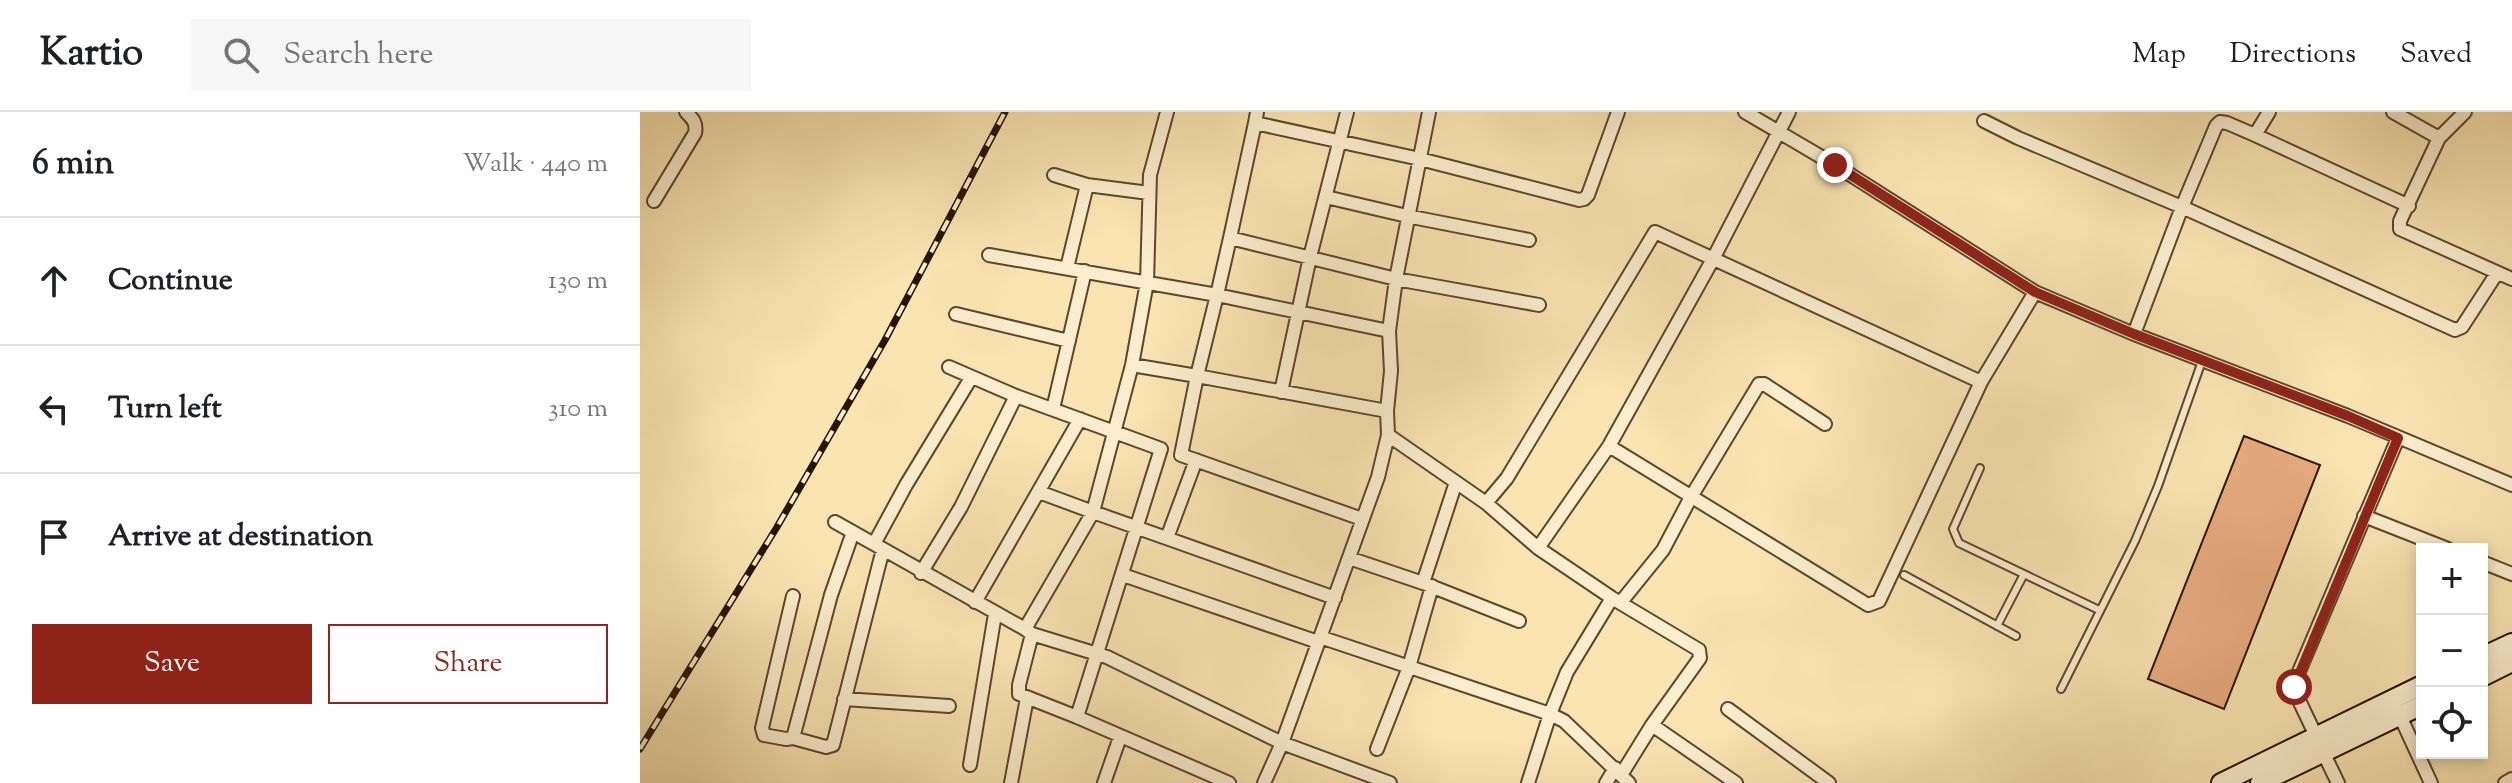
<!DOCTYPE html>
<meta charset="utf-8">
<style>
body{margin:0;font-family:"Sorts Mill Goudy",serif;background:#f6f6f6;color:#202124}
.controls{position:absolute;right:24px;bottom:24px;display:grid;overflow:hidden;border-radius:0px;box-shadow:0 4px 12px #0003}
.controls button{width:72px;height:72px;display:grid;place-items:center;padding:0;border:0;border-bottom:2px solid #e0e0e0;background:#fff;color:#202124;font:40px sans-serif}
.stop{position:absolute;width:24px;height:24px;margin:-18px;border:6px solid #8f2418;border-radius:50%;background:#fff}
.stop.end{background:#8f2418;border-color:#fff;box-shadow:0 2px 8px #0008}
.list{margin:0;padding:0;list-style:none}
h2{display:flex;justify-content:space-between;align-items:center;height:104px;margin:0;padding:0 32px;font-size:34px}
h2 small{font-size:26px;font-weight:400;color:#757577}
.list li{display:grid;grid-template-columns:52px 1fr auto;gap:24px;align-items:center;box-sizing:border-box;height:128px;padding:0 32px;border-top:2px solid #e0e0e0}
.list b{display:block;font-size:30px;white-space:nowrap}
.list em{font-size:26px;font-style:normal;color:#757577}
.actions{display:flex;gap:16px;padding:24px 32px}
.actions a{flex:1;padding:18px 0;border:2px solid #8f2418;border-radius:0px;text-align:center;font-size:28px;color:#8f2418}
.actions .main{background:#8f2418;color:#fff}
.icon{flex:none;width:44px;height:44px;fill:none;stroke:currentColor;stroke-width:2;stroke-linecap:round;stroke-linejoin:round}
.map{position:relative;flex:none;width:1872px;height:671px;overflow:hidden}
header{display:flex;align-items:center;gap:48px;box-sizing:border-box;height:112px;padding:0 40px;background:#fff;border-bottom:2px solid #e0e0e0}
header strong{font-size:38px}
nav{display:flex;gap:44px;margin-inline-start:auto;font-size:28px}
.search{width:560px;height:72px;background:#f6f6f6;display:flex;align-items:center;gap:20px;box-sizing:border-box;padding:0 28px;border-radius:0px;color:#757577;font-size:30px}
main{display:flex}
aside{flex:1;background:#fff}
.map>svg:first-child{display:block}
</style>
<header>
<strong>Kartio</strong>
<div class="search"><svg class="icon" aria-label="search" viewBox="0 0 24 24"><circle cx="10" cy="10" r="6"/><path d="M15 15l6 6"/></svg>Search here</div>
<nav><a>Map</a><a>Directions</a><a>Saved</a></nav>
</header>
<main>
<aside>
<h2>6 min<small>Walk · 440 m</small></h2>
<ul class="list">
<li><svg class="icon" aria-label="ahead" viewBox="0 0 24 24"><path d="M12 20V5M6 11l6-6 6 6"/></svg><div><b>Continue</b></div><em>130 m</em></li>
<li><svg class="icon" aria-label="left" viewBox="0 0 24 24"><path d="M17 20v-9H6M10 6l-5 5 5 5"/></svg><div><b>Turn left</b></div><em>310 m</em></li>
<li><svg class="icon" aria-label="arrive" viewBox="0 0 24 24"><path d="M6 21V4h12l-3 4 3 4H6"/></svg><div><b>Arrive at destination</b></div></li>
</ul>
<div class="actions"><a class="main">Save</a><a>Share</a></div>
</aside>
<div class="map">
<svg width="1872" height="671" viewBox="0 0 1872 671">
<rect width="100%" height="100%" fill="#f9e4b2"/>
<filter id="stains"><feTurbulence type="fractalNoise" baseFrequency=".0025" numOctaves="4"/><feColorMatrix values="0 0 0 0 .2 0 0 0 0 .09 0 0 0 0 .02 0 0 0 .5 -.17"/></filter>
<radialGradient id="worn" r=".72"><stop offset=".6" stop-color="#630" stop-opacity="0"/><stop offset="1" stop-color="#630" stop-opacity=".3"/></radialGradient>
<path fill="#e8ab7e" stroke="#271300" stroke-width="2" d="M1604,324L1680,353L1584,597L1508,567Z"/>
<g fill="none" stroke-linecap="round" stroke-linejoin="round">
<g stroke="#5c472c" stroke-width="10">
<path id="service" d="M1340,356L1313,417L1319,431L1459,498
M1264,463L1376,524
M1357,514L1384,462
M1421,577L1495,429L1518,374L1562,249"/>
</g>
<g stroke="#5c472c" stroke-width="16">
<path id="minor" d="M527,0L510,63L507,170L492,253L453,400L695,486
M617,0L615,11L780,47L939,88L944,87L948,83L978,0
M1105,0L1195,53L1395,180L1494,222L1708,304L1872,373
M1753,0L1799,26L1825,0
M1344,9L1378,26L1542,95L1815,218L1822,215L1857,161
M615,11L590,126L756,167L899,193
M1615,23L1629,0
M1799,26L1760,109V117L1872,167
M414,63L447,73L509,81
M686,85L767,104L889,128
M14,89L55,21C57,11 53,7 46,0
M590,126L577,183L749,219
M349,143L577,183L557,264L747,299
M427,156L447,73
M316,202L429,229
M1494,222L1542,95L1576,14L1580,10L1587,11L1615,23L1769,94
M492,253L557,264L541,343L722,407
M309,255L376,284L521,337L437,605L589,671
M641,280L670,145L707,0
M413,297L445,159
M748,323L846,391L867,366L1015,120L1341,270L1395,180
M969,334L1228,493L1239,489L1341,270
M399,380L453,400L385,517L392,522L467,545L642,631L750,671
M846,391L898,436L972,486L1059,538L1060,546L1012,613L981,663
M1724,404L1808,437
M195,410L385,517
M527,426L556,348
M234,432L266,373L331,266
M898,436L969,334L1073,147L1149,0
M709,446L783,471L879,509
M1842,450L1872,462
M281,461L321,395L376,284
M483,463L678,530
M783,471L816,370
M153,484L122,616L124,623L146,627L153,626L191,483L213,420
M335,490L440,307
M981,490L1023,438L1051,385L1119,272H1124L1185,312
M392,522L379,573V582L437,605
M680,525L910,602L924,609L989,671
M204,587L309,594
M1088,597L1189,671
M1760,604L1791,671
M1012,613L1096,671
M1676,624L1655,580V569L1758,326
M153,626L186,635L193,633L243,437
M737,637L769,555L792,474
M1683,640L1698,671
M330,653L355,502
M371,671L387,586
M464,671L480,625
M624,671L642,631L738,365L748,323L747,299L751,259L749,219L756,167L789,0
M888,671L910,602L927,560L972,486
M966,671L975,656
M1865,671L1872,667"/>
</g>
<g stroke="#271300" stroke-width="22">
<path id="secondary" d="M1842,545L1872,531
M1842,565L1872,550
M1581,671L1782,573
M1620,671L1782,593"/>
</g>
<use href="#service" stroke="#fbedcd" stroke-width="6"/>
<use href="#minor" stroke="#fbedcd" stroke-width="12"/>
<use href="#secondary" stroke="#fbedcd" stroke-width="18"/>
<g stroke="#271300" stroke-width="7">
<path id="rail" d="M0,637L137,415L245,228L365,0"/>
</g>
<use href="#rail" stroke="#fbedcd" stroke-width="4" stroke-dasharray="12" stroke-linecap="butt"/>
</g>
<g fill="none" stroke-linecap="round" stroke-linejoin="round">
<path stroke="#8f2418" stroke-width="10" d="M1195,53L1395,180L1494,222L1708,304L1758,326L1654,575"/>
</g>
<rect width="100%" height="100%" filter="url(#stains)"/>
<rect width="100%" height="100%" fill="url(#worn)"/>
</svg>
<div class="controls">
<button>+</button>
<button>−</button>
<button><svg class="icon" aria-label="locate" viewBox="0 0 24 24"><circle cx="12" cy="12" r="6"/><path d="M12 2v4M12 18v4M2 12h4M18 12h4"/></svg></button>
</div>
<div class="stop" style="left:1654px;top:575px"></div>
<div class="stop end" style="left:1195px;top:53px"></div>
</div>
</main>
